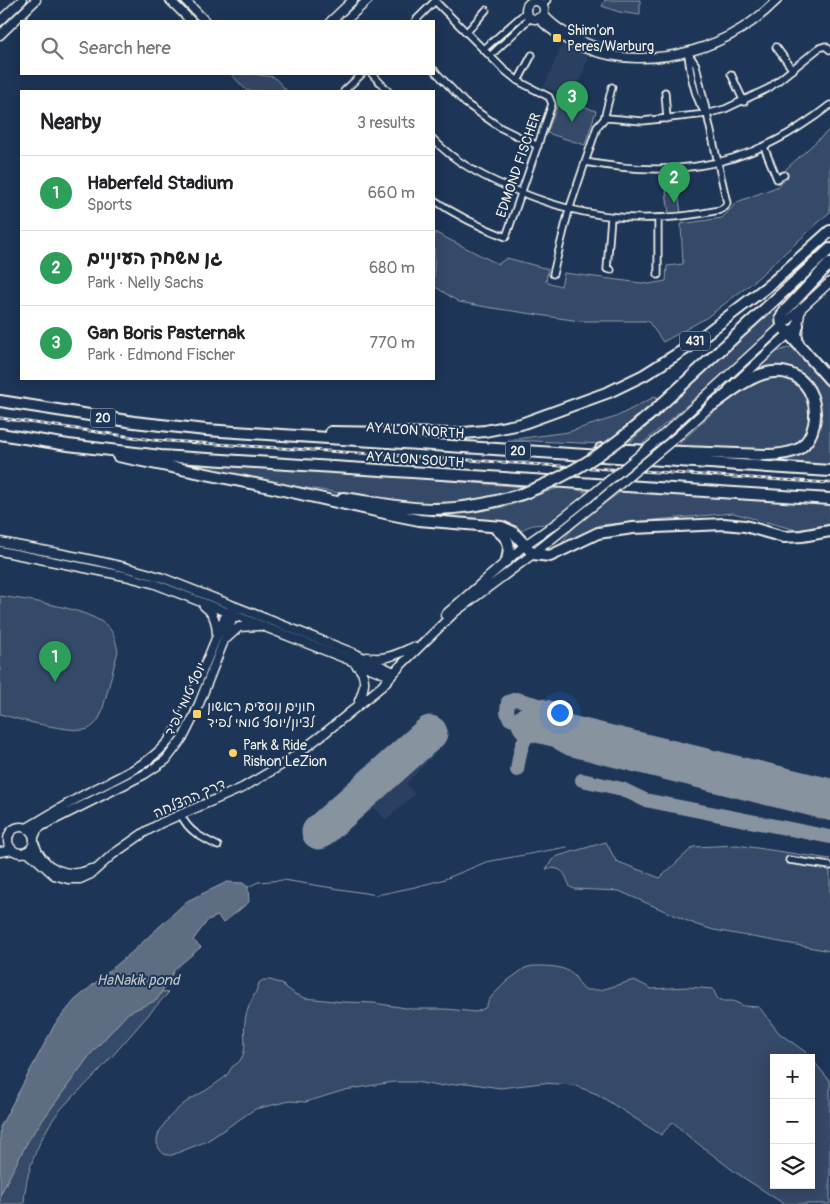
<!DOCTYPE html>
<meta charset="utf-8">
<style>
body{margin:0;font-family:Pangolin,"Playpen Sans Hebrew",sans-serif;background:#f2f2f2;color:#202124}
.controls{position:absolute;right:15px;bottom:15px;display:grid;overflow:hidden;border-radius:0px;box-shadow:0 2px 12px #0003}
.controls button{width:45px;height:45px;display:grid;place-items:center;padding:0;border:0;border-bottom:1px solid #e0e0e0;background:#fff;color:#202124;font:25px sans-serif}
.you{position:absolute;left:559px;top:712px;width:18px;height:18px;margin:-12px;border:4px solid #fff;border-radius:50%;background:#1a73e8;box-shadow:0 0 0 8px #1a73e833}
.badge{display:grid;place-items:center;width:32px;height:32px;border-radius:50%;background:#847042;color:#fff;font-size:16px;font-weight:700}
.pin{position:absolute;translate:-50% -41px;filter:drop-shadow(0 1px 2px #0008)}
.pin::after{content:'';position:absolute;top:26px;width:18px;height:15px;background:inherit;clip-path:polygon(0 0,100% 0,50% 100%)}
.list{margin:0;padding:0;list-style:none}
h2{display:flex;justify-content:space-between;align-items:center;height:65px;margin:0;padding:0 20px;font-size:21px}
h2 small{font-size:16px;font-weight:400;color:#757577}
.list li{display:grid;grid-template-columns:32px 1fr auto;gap:15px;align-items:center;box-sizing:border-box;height:75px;padding:0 20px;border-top:1px solid #e0e0e0}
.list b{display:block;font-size:19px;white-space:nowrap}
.list p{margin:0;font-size:16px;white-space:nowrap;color:#757577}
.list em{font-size:16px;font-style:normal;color:#757577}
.icon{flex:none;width:28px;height:28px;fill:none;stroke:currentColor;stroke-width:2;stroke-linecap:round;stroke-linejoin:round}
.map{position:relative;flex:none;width:830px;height:1204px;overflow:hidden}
.search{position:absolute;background:#fff;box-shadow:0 2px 12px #0003;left:20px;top:20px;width:415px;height:55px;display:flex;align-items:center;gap:12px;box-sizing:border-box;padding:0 18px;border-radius:0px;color:#757577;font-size:19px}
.panel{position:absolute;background:#fff;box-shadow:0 2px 12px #0003;left:20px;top:90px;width:415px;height:290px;border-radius:0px}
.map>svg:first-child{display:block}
</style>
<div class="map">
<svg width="830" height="1204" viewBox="0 0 830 1204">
<rect width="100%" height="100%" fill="#1d3557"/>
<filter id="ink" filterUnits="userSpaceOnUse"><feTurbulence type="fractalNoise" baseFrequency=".02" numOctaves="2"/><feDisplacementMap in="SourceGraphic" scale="10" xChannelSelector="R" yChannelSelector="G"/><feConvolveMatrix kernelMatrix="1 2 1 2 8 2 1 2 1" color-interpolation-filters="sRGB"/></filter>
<g filter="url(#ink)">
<path fill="#2a4060" d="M562,44L589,55L574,99L544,87Z
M434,735L442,746L406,784L415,794L386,820L365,800Z"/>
<path fill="#354a67" stroke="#949ea8" d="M605,0H640V15L619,12L602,6Z
M231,74H253L274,77L287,91H247Z
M560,98L596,111L585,145L547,133Z
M830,129V212L752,283L706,318L663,342L648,321H579L486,307L459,302L434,286V232L498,264L507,258L548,269L546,282L561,286L564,273L649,284L666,281L667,266L683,264L681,224L722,218L737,202L779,186L786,169Z
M666,191H678L681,214H669Z
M830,255V257L781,310L776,319V328L642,444L629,443Z
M794,346L830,386V465L776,463L778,460C830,448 824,345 761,371L757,366L773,353Z
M789,376L809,392L812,429L795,447L773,451L676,447L726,400L738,392L764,377Z
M656,396L657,401L605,444L508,440L568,432L616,417Z
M147,460L258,466L526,487L490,499L447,503H422L385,500L190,470Z
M563,486L589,493C577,502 566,514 554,521C541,528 534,520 520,532L433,518L431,514L468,512L505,507Z
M623,490L830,502V524L796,530L733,513L599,525L560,549C563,529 606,503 623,490Z
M0,596C26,600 93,608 110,629C115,636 116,643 118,651L102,712C99,720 93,729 84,730C79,731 73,729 68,729C45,726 23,721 0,714Z
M606,842L616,861L660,878L693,847L737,845L830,859V951L714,930L697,925L619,891L574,889L570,887C565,874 563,866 546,869L552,860L558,856Z
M532,966C546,966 566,965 575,977C579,982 580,987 585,990H601L634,980L652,989L687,987L713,989L717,998L722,1001H733L744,1006L759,1007L779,1033L807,1053L811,1058H774V1185H811V1058L830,1081V1204H784L735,1172L688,1136L673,1122L661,1135L597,1094L573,1085L542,1083L500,1088L467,1083L438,1086L416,1082H393L345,1090L306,1102L290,1101L255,1109L207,1141L172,1155C165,1156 161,1153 158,1146C152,1133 175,1110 185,1103C194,1096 205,1092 214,1085C218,1082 223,1079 226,1076C229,1073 230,1069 233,1066C236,1064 239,1063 241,1059C248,1048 243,1034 245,1022C246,1007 255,997 259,983L263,980H270L280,983L295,994L305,998L344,1002L374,1003L412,1009H446L476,1012L485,1008L491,997L507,981L525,968Z
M150,989L168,993C144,1019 121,1047 97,1073C86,1086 72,1096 61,1109C40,1134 25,1172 24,1204H0L1,1185L67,1077Z"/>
<path fill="#5e6d82" stroke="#9aa2ab" d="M227,882L243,883L248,887L249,902L223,923L218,916L208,920L193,940L201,947L175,969L157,1000L128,1013L90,1055L29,1139L0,1195V1127L55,1024L75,1000L132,952L187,901Z"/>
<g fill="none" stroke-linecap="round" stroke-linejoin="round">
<path stroke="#9aa2ab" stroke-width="1" d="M248,887L258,882L283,880L377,895L415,887L445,879L486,862L567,847"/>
<path stroke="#8893a0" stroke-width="14" d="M529,723L510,719L507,712L508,702L516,699L559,710L577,735
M517,770C519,759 521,732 536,732C542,731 550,735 556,737L559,743L570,749L830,814
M582,780L622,789L645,800L830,837"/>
<path stroke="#8893a0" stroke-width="35" d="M529,723L830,796
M319,832L430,733"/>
<g stroke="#f4f1e8" stroke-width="9">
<path id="street" d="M538,1L539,0
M542,5L547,0
M415,21L436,0
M467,32L486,10
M776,47L793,70
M483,50L526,12
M688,54C690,72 695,100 706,114
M490,56L530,18
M434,70L465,103L501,128L538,146
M372,74L388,91
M731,74L744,102
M518,81L532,55
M344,91L362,74
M665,92L667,119
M604,119L608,118L642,121L706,114L725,109L769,88L819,48L825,46L830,50
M604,119L612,87
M434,140C454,161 481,176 508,187C580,219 643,226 720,210L725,207L727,203L696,65L688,53
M764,147L777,179L784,175
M585,162C663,176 731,171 799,127C810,120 820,113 830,105
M434,200C457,216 480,227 506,237L552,104L549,97L518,81L503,69L435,1
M611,217L607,269L611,270
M553,274L569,210L597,127L604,119
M658,275V219
M181,815C188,831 202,838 218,846
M789,860L830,866"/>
</g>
<g stroke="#f4f1e8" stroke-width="11">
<path id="secondary" d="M170,0L191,21
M185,0L205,21
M526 10a9 9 0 1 1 18 0a9 9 0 1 1-18 0Z
M543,14C558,32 583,43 605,50
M538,18C592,72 680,67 741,29C754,21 766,11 777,0
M0,21L22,0
M331,21L353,0
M345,21L368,0
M0,35L36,0
M729,389L798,325L801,308
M680,434L714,403
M662,436L830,282
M0,542C54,553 110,561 163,578L356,654L394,672
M0,551L125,576L155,584L390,676
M204,606C214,614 216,620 217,634
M445,615L525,545L558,522L587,499
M227,638L239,627L258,626
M367,657C384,661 398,654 413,647
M355,664C368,675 365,687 359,701
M8 840a13 13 0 1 1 26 0a13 13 0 1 1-26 0Z
M27,828C47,816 67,804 87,793C126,773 162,761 182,720L227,612L231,609
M34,837L37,830L42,826L145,774L166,760L184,736L195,714L234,615V610
M34,843C42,868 67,880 91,869
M0,852L13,850
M25,852L32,855L54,875L68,879H80L91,874L112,855L145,832L161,823L242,788L285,763L326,732L382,686L401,665L455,612L533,554L598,502"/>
</g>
<g stroke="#f4f1e8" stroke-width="14">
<path id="highway" d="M830,263L784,312L781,318L782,326L830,380
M798,344L796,333L798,325
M0,401L134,422L206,430L830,471
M331,432L454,434L485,431L521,424L609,392L644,375L690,346L773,282L830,231
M0,434L68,445L161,456L830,499
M623,437L653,412L830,249
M601,449L765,455C777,455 789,454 799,449C830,426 815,359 763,374C744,380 727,395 711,406
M118,456L270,487L394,515L419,520L502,527L513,532L533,554L550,556L598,533L633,528L724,524L745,526L784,537L802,536L830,531
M343,498C373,502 404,509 434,509C464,509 493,503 522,494
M496,529C509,539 511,544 507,560"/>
</g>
<use href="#street" stroke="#1d3557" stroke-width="5.5"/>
<use href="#secondary" stroke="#1d3557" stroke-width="8"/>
<use href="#highway" stroke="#1d3557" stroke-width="10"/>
<g stroke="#f4f1e8" stroke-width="3">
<path id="rail" d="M0,418L153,440L830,483"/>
</g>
<use href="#rail" stroke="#1d3557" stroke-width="1" stroke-dasharray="4" stroke-linecap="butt"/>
<g stroke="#f4f1e8" stroke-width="11" stroke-linecap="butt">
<path id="secondary-bridge" d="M587,499L662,436
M598,502L680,434"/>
</g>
<g stroke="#f4f1e8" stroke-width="14" stroke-linecap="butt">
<path id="highway-bridge" d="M522,494C559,480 591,462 623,437"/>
</g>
<use href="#secondary-bridge" stroke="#1d3557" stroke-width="8"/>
<use href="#highway-bridge" stroke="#1d3557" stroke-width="10"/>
</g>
</g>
<g fill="#ffd166" stroke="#1d3557" stroke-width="2">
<rect x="552" y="33" width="10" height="10" rx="2.5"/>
<rect x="192" y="709" width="10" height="10" rx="2.5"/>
<circle cx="233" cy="753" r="5"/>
</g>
<g text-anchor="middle" stroke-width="4" stroke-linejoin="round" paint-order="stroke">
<g fill="#1d3557" stroke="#b4b9bc" stroke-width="1">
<rect x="680" y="331.5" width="30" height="19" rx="4"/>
<rect x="90.5" y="408.5" width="25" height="19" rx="4"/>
<rect x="505.5" y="441.5" width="25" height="19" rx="4"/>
</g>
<g font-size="12" font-weight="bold" fill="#f4f1e8">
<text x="695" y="345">431</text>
<text x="103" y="422">20</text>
<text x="518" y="455">20</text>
</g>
<g font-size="14" fill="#f4f1e8" stroke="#1d3557" text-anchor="start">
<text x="567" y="35">Shim'on<tspan x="567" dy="16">Peres/Warburg</tspan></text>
<text x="207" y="711">חונים נוסעים ראשון<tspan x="207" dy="16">לציון/יוסף טומי לפיד</tspan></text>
<text x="243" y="750">Park &amp; Ride<tspan x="243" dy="16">Rishon LeZion</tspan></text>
</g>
<g font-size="14" fill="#f4f1e8" stroke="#1d3557">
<text transform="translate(518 165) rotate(-71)" y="5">EDMOND FISCHER</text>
<text transform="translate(415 430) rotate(4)" y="5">AYALON NORTH</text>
<text transform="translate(415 459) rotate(4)" y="5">AYALON SOUTH</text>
<text transform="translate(185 699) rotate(-65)" y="5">יוסף טומי לפיד</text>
<text transform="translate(189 798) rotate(-24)" y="5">דרך ההצלחה</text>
</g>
<g font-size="15" font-style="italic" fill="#c0c3c4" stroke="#1d3557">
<text x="138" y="985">HaNakik pond</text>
</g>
</g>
</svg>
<div class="controls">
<button>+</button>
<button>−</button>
<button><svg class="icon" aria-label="layers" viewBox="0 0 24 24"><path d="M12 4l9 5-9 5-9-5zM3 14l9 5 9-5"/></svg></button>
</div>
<div class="you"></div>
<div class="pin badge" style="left:55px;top:682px;background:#2e9e5b">1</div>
<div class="pin badge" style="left:674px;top:203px;background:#2e9e5b">2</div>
<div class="pin badge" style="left:572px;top:122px;background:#2e9e5b">3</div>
<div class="search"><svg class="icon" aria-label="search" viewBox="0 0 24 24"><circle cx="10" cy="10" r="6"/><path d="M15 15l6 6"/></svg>Search here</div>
<section class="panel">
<h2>Nearby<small>3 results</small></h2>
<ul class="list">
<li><span class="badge" style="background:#2e9e5b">1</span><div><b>Haberfeld Stadium</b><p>Sports</p></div><em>660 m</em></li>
<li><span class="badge" style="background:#2e9e5b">2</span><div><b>גן משחק העיניים</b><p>Park · Nelly Sachs</p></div><em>680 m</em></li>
<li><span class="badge" style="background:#2e9e5b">3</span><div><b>Gan Boris Pasternak</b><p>Park · Edmond Fischer</p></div><em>770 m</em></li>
</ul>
</section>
</div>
